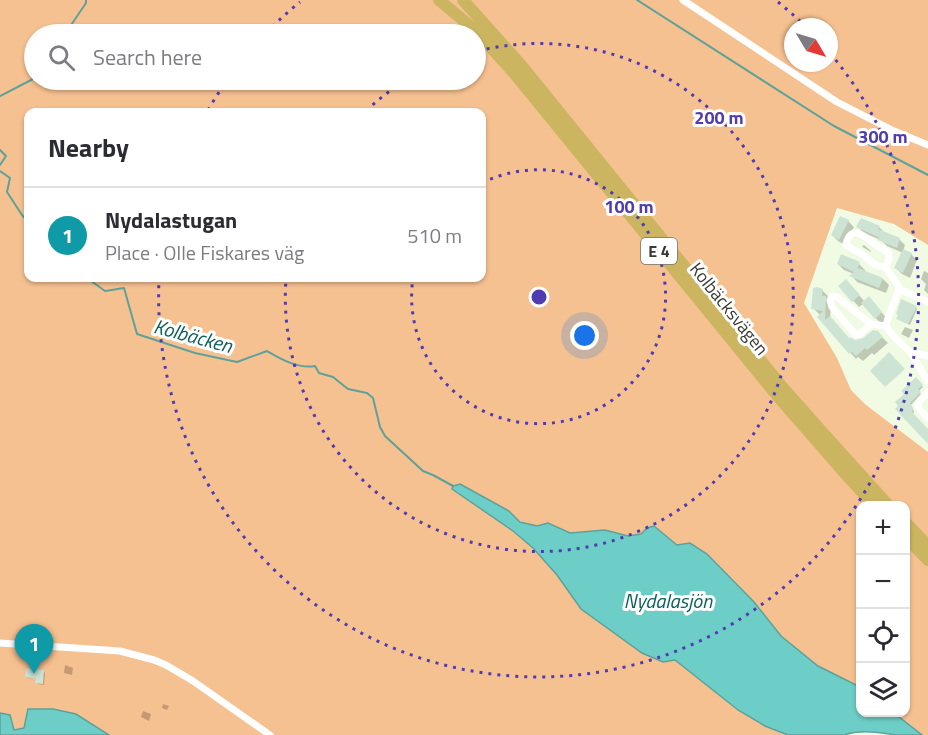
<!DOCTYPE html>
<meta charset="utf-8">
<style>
body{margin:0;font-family:"Titillium Web",sans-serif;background:#f2f2f3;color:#2b2b33}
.controls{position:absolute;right:18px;bottom:18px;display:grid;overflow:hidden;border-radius:12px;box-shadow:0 2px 4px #0004}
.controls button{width:54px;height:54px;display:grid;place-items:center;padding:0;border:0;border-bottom:2px solid #e1e1e2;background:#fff;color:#2b2b33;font:30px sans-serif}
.compass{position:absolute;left:784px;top:18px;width:54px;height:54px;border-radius:50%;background:#fff;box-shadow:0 2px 4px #0004;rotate:128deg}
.you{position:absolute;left:585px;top:336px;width:21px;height:21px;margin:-15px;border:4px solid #fff;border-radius:50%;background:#1a73e8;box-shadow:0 0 0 9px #1a73e833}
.badge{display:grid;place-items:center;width:39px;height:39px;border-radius:50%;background:#4f3cb3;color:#fff;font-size:20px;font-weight:700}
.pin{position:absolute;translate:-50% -50px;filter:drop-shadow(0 2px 3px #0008)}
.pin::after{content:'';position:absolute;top:32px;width:21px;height:18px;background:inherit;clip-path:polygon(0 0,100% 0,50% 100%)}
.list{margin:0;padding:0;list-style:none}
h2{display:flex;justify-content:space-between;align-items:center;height:78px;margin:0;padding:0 24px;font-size:26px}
h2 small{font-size:20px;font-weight:400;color:#7c7c81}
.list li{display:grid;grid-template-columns:39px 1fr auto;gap:18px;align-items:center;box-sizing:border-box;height:96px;padding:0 24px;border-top:2px solid #e1e1e2}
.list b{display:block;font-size:22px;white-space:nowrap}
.list p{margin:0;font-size:20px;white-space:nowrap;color:#7c7c81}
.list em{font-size:20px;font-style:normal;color:#7c7c81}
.icon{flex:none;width:33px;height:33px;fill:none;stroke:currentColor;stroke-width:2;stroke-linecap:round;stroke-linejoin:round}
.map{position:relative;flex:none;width:928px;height:735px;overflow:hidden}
.search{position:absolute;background:#fff;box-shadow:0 2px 4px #0004;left:24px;top:24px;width:462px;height:66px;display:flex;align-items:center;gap:15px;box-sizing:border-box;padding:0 21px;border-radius:33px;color:#7c7c81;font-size:22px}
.panel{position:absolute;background:#fff;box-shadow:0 2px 4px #0004;left:24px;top:108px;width:462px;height:174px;border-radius:12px}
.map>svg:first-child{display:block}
</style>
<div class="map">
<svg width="928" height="735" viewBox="0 0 928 735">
<rect width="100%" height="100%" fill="#f1fbe4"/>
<path fill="#f6c191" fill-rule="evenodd" d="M0,0H928V245L894,224L837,208L804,303L837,358L851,390L866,405L928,452V735H922L894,713L906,712V506H860V687L818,666L781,636L754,602L707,554L678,545L654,526L647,528L641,534L628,536L605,530L570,533L548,523C529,529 522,524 509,511L513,531L533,548L557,575L581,609L642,653L663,662L675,660L738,710L765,726L788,735H109L76,714L53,709H28L24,728L13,730L10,715L0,713ZM793,27H829V63H793ZM34,34H476V80H34ZM28,112H482V278H28Z"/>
<path fill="#6dcec7" stroke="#5da29a" stroke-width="1.5" d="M460,484L509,511L520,522L537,526L548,523L570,533L605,530L628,536L641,534L647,528L654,526L677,545L690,543L707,554L754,602L781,636L818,666L860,687V712L894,713L922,735C914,735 906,735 898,735C880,733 862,729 844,735H788L765,726L738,710L675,660L663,662L642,653L581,609L557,575L533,548L513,531L452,489L453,486Z
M28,709H53L76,714L109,735H0V713L10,715L14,730L24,728Z"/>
<path fill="#0003" d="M848,221L854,227L845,245L838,241L832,235Z
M858,227H879L885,233L899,239L905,245L903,251L911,254L917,260L910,278L902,274L896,268L903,253L887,246L881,240L864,233Z
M864,245L871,251V252L864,248L862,246Z
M838,264H859L865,270L864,272L883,279L889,285L886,293L857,282L852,276L854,274L844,270Z
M924,271L928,273V294L924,290L926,284L921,279Z
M840,286L852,287L865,302L875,304L887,319L881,324L863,304L859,307Z
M822,290L828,296L831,304L830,319L851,341L855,342L877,332L888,343L874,355L872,353L863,361L858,357L856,359L819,317L821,315L819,314L813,308Z
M916,307L917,309L910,325L899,320Z
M905,327L913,330L909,338L901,334Z
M916,379L923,387L918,392L921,394L911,405L914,411L913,415L928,431V442L897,409Z
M65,665L73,668L72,675L64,673Z
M44,672L45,673L44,685L38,684L37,682V679L28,678L26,677Z
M163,704L169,706L167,710L162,708Z
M143,711L151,714L149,721L141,717Z"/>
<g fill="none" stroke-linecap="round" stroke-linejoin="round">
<path stroke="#5da29a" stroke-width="2" d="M637,0L834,126L928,175
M65,34L86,3V0
M0,96L33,79L34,76
M0,150L6,156L0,165
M0,171L10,178L7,192L22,215L28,222
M87,278L105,291L124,288L137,334L195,353L237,362L267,351C281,359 298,369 315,366L319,373L333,377L348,389L367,393L373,398L380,427L385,436L423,471L433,475L453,486"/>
</g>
<path fill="#cde4d5" d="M840,216L849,220L839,240L831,235Z
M861,218L880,226L878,229L900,238L897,248L880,241L877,239L880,238L856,227Z
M903,249L912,253L903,273L894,268Z
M841,254L860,262L857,270L858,268L883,278L879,288L849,276L854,272L837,264Z
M846,279L860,295L852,302L838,286Z
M817,287L823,289L822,296H826L825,320L830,316L850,339V337L855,340L863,338L873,330L878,331L883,337L867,350L865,348L856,356L852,352L849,354L817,317L823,311L811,309L813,288Z
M869,296L882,312L875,319L861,303Z
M901,299L917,306L908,324L896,319L898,315L896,314Z
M889,352L905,369L885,387L870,371Z
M916,377L923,385L918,389L921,392L910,403L913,408L912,412L928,429V444L895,409L898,406L895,402L904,394L901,391Z
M26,668L44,670L43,684L35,683L36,679L25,677Z"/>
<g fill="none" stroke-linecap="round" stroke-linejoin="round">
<path stroke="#fff" stroke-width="7" d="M683,0L837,102L894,131L928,145
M885,267L889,260V253C885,250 880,248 876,245C866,237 851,223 846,244C851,250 858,251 863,255C871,261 875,267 885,267L898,285L899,289L928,302
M899,289L888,318L886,326C892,337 901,343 910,352C918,361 921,372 928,382
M871,324L860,334L856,335L832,307L830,300L832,296L837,297L871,324L886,326
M910,352L928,356
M928,392L921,400L918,405L920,410L928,418
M0,643L120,651L154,660L166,665L193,681L270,735"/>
<path stroke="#cbb561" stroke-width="12" d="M439,0L476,31L514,73L775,393L850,479L875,506
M463,0L521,65L783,388L823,433L889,506
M906,523L928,546
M906,537L928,560"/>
</g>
<g fill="none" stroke="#4f3cb3" stroke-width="3" stroke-dasharray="3 6">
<path d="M482 183A127 127 0 1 1 413 278"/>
<path d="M366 111A254 254 0 0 1 406 80M478 51A254 254 0 1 1 286 279"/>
<path d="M208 110A380 380 0 0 1 226 82M266 33A380 380 0 0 1 300 2M778 2A380 380 0 0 1 805 26M830 53A380 380 0 1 1 159 280"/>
</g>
<g text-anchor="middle" stroke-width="6" stroke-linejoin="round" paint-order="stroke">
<rect fill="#fff" stroke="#737570" stroke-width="1.5" x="641" y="238" width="36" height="26" rx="4.5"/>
<g font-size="16" font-weight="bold" fill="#373a32">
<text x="659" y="257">E 4</text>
</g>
<g font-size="18" fill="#373a32" stroke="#fff">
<text transform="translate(729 309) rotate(51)" y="6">Kolbäcksvägen</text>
</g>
<g font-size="20" font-style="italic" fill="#0b615c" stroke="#fff">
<text transform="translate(193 336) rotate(15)" y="7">Kolbäcken</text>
<text x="668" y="608">Nydalasjön</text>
</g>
</g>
<circle cx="539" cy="297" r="9" fill="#4f3cb3" stroke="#fff" stroke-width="3"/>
<g font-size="18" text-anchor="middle" font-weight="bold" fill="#4f3cb3" stroke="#fff" stroke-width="6" stroke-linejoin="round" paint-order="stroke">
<text x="719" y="124">200 m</text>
<text x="883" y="143">300 m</text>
<text x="629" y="213">100 m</text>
</g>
</svg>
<div class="controls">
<button>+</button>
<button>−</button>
<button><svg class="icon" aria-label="locate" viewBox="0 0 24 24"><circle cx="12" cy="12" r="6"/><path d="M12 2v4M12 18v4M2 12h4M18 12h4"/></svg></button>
<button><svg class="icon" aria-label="layers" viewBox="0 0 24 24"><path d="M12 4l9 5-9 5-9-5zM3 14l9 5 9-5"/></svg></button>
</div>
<svg class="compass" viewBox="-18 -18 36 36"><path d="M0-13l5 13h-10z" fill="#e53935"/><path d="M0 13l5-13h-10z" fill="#7c7c81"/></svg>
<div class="you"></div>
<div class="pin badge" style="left:34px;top:674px;background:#0f9aa8">1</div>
<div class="search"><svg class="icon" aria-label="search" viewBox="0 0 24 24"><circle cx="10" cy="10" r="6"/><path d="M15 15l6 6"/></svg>Search here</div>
<section class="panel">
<h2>Nearby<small></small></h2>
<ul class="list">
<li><span class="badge" style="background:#0f9aa8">1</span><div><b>Nydalastugan</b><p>Place · Olle Fiskares väg</p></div><em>510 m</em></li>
</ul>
</section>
</div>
